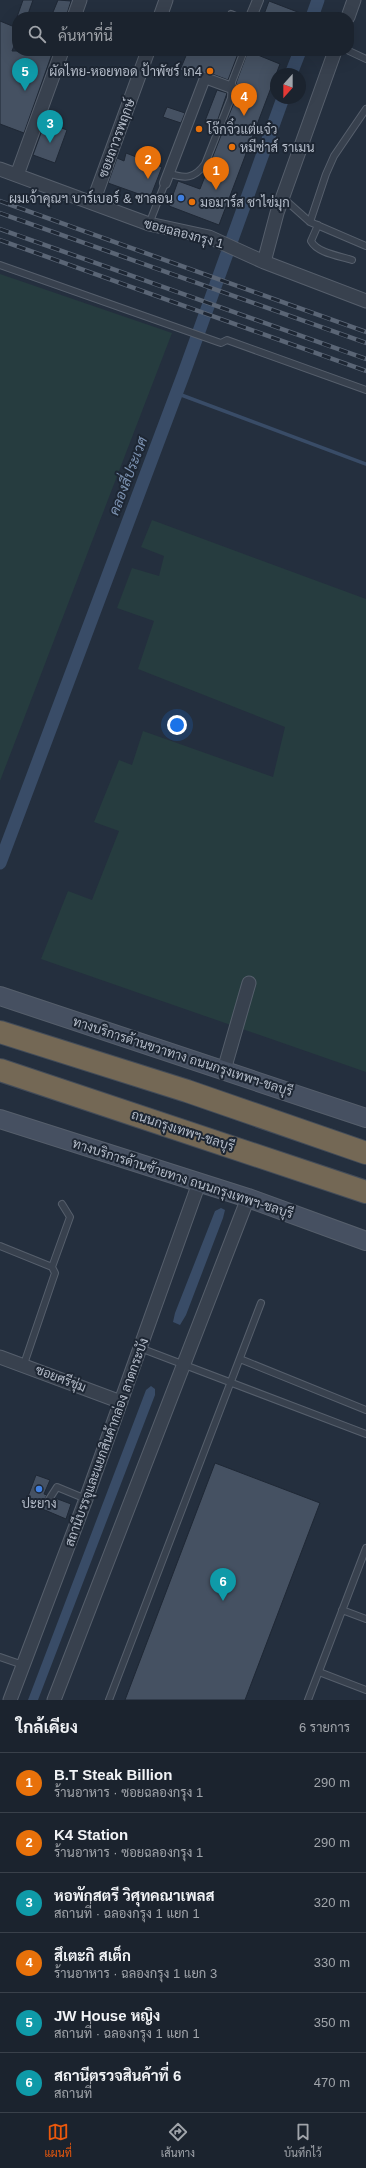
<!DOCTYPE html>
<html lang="th">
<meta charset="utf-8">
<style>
body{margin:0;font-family:Helvetica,Sarabun,sans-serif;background:#282f3a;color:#f1f3f6}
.compass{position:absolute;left:270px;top:68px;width:36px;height:36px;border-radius:50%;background:#1b232e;box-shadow:0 4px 16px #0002;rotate:201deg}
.you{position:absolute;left:177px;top:725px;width:14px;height:14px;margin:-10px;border:3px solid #fff;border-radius:50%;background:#1a73e8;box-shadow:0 0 0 6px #1a73e833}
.badge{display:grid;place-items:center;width:26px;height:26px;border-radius:50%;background:#ea580c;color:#fff;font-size:13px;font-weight:700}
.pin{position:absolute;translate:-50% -33px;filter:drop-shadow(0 1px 2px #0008)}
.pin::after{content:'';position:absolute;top:21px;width:14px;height:12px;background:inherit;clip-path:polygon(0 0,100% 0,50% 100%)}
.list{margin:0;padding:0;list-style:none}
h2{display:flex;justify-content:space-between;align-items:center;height:52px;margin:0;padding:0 16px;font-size:17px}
h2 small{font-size:13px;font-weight:400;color:#a0a4aa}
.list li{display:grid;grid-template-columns:26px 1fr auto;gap:12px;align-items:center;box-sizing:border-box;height:60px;padding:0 16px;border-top:1px solid #39404a}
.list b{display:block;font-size:15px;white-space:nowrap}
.list p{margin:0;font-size:13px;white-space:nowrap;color:#a0a4aa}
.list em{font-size:13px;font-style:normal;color:#a0a4aa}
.icon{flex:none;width:22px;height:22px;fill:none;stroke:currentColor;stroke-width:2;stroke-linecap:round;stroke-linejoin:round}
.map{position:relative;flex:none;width:366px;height:1700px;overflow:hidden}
.search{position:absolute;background:#1b232e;box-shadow:0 4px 16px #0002;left:12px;right:12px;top:12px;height:44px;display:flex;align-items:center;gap:10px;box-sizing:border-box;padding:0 14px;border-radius:16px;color:#a0a4aa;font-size:15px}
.sheet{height:412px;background:#1b232e}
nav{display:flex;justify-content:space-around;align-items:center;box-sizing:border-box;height:56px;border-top:1px solid #39404a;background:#1b232e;font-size:11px;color:#a0a4aa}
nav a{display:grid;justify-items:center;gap:2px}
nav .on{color:#ea580c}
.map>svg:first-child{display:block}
</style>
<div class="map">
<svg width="366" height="1700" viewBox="0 0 366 1700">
<rect width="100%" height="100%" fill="#242f3e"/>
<path fill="#263c3f" d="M0,274L172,333L0,781Z
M152,520L366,599V1072L41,959L68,891L92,900L119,831L94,822L119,760L132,765L143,731L273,777L285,727L138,669L154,621L117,608L132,568L159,576L164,556L141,547Z"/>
<path fill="#394c67" d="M221,1208L225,1210L223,1218L186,1315L180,1325L173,1322L175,1313L215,1211Z
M151,1386L155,1389V1395L38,1700H28L146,1390Z"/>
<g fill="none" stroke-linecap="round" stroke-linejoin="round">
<path stroke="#394c67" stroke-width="3.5" d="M176,393L366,464"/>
<path stroke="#394c67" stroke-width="13" d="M312,17L318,0
M291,74L300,51
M0,863L184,373L283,98"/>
</g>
<path fill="#455162" stroke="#1f2835" d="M23,0H33L27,17H17Z
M58,0L71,1L66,17H51Z
M269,1L308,16V17H263Z
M0,21L17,28V38L12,51H53L24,133L0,124Z
M188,51H239L228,80L207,72L200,74L194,72L193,75L180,70Z
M248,51L280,64L219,225L169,206L178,181L200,189L235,100L238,87L236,83Z
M217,90L227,93L216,125L205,121Z
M167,107L185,113L181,123L163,117Z
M45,122L67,130L55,163L33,155Z
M126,153L162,167L150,198L108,183L117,158L124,161Z
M215,1463L320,1503L245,1700H125Z
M36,1475L50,1480L44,1494L47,1495L44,1500L45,1505H50L55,1498L71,1504L66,1519L26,1502Z"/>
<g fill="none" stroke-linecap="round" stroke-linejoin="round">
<g stroke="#565f6c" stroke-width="8">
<path id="service" d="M231,14L238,17
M349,51L366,59
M168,173C185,179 194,179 205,164L231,98L232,82L244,51
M283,198L310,222L366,246
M310,222L326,174L334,156L366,109
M149,224L165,183
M318,225L311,241C317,253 340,256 352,260
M0,265L218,342L221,343L227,340L366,390
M0,1246L52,1267L55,1273L24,1364
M52,1267L70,1217L62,1204
M140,1348L366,1434
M240,1359L366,1410
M48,1501L57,1487L86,1499
M342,1610L366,1619
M0,1657L23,1665
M319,1672L366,1690
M109,1700L261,1303
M308,1700L366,1548"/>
</g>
<g stroke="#565f6c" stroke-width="12">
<path id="pedestrian" d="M251,17L258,0
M165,183L205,78L232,88"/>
</g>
<g stroke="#565f6c" stroke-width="15">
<path id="minor" d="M74,17L80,0
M160,17L166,0
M348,17L354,0
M0,169L149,224L209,237L264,262L366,301
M17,175L62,51
M93,202L148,51
M264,262L277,213L335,51
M224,1070L249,983
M0,1357L121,1402
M10,1700L86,1499L199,1183
M54,1700L248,1198"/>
</g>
<g stroke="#565f6c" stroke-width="20">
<path id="secondary" d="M0,996L366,1118
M0,1119L248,1198L366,1241"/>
</g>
<g stroke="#434c59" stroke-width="24">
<path id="motorway" d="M0,1032L187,1091L366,1153
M0,1070L366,1192"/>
</g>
<use href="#service" stroke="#38414e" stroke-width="6"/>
<use href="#pedestrian" stroke="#38414e" stroke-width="10"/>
<use href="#minor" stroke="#38414e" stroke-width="13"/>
<use href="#secondary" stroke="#465061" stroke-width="18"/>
<use href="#motorway" stroke="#746855" stroke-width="22"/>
<g stroke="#5a6575" stroke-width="4.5">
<path id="rail" d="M0,201L366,332
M0,213L366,343
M0,229L366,359
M0,240L366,371"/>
</g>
<use href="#rail" stroke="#1d2633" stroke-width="3" stroke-dasharray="9" stroke-linecap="butt"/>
</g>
<g fill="#e8710a" stroke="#1d2633" stroke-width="1.5">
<circle cx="210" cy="71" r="4"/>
<circle cx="199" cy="129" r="4"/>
<circle cx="232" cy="147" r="4"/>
<circle cx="192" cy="202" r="4"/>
</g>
<g fill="#3f7fe0" stroke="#1d2633" stroke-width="1.5">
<circle cx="181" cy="198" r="4"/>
<circle cx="39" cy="1489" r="4"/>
</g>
<g text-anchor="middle" stroke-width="4" stroke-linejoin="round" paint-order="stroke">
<g font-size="13" fill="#b4bcc9" stroke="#1d2633" text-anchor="start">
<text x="202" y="76" text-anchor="end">ผัดไทย-หอยทอด ป้าพัชร์ เก4</text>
<text x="207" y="134">โจ๊กจิ๋วแต่แจ๋ว</text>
<text x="240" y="152">หมีซ่าส์ ราเมน</text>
<text x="173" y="203" text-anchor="end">ผมเจ้าคุณฯ บาร์เบอร์ &amp; ซาลอน</text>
<text x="200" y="207">มอมาร์ส ชาไข่มุก</text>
<text x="39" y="1508" text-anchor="middle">ปะยาง</text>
</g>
<g font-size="13" fill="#b4bcc9" stroke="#1d2633">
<text transform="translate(116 138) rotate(-70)" y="5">ซอยถาวรพฤกษ์</text>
<text transform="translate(184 233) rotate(15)" y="5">ซอยฉลองกรุง 1</text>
<text transform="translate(183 1056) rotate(18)" y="5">ทางบริการด้านขวาทาง ถนนกรุงเทพฯ-ชลบุรี</text>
<text transform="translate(183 1130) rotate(18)" y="5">ถนนกรุงเทพฯ-ชลบุรี</text>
<text transform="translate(183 1178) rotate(18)" y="5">ทางบริการด้านซ้ายทาง ถนนกรุงเทพฯ-ชลบุรี</text>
<text transform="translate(61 1378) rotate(21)" y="5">ซอยศรีชุ่ม</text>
<text transform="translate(106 1442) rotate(-70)" y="5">สถานีบรรจุและแยกสินค้ากล่อง ลาดกระบัง</text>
</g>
<g font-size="14" font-style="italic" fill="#7c92b1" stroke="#1d2633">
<text transform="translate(128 476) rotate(-69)" y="5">คลองสี่ประเวศ</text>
</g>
</g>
</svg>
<svg class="compass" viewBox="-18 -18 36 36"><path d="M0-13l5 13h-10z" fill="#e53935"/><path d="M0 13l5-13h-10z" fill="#a0a4aa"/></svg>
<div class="you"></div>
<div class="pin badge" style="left:216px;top:190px;background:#e8710a">1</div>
<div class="pin badge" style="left:148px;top:179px;background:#e8710a">2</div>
<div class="pin badge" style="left:50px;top:143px;background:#0f9aa8">3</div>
<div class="pin badge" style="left:244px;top:116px;background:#e8710a">4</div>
<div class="pin badge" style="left:25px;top:91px;background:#0f9aa8">5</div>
<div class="pin badge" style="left:223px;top:1601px;background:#0f9aa8">6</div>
<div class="search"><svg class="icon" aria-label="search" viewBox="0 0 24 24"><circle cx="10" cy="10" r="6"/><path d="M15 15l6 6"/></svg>ค้นหาที่นี่</div>
</div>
<section class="sheet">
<h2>ใกล้เคียง<small>6 รายการ</small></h2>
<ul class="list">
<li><span class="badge" style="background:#e8710a">1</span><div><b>B.T Steak Billion</b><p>ร้านอาหาร · ซอยฉลองกรุง 1</p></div><em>290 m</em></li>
<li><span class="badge" style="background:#e8710a">2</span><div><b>K4 Station</b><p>ร้านอาหาร · ซอยฉลองกรุง 1</p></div><em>290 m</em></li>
<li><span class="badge" style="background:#0f9aa8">3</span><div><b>หอพักสตรี วิศุทคณาเพลส</b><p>สถานที่ · ฉลองกรุง 1 แยก 1</p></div><em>320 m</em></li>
<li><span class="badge" style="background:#e8710a">4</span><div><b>สึเตะกิ สเต็ก</b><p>ร้านอาหาร · ฉลองกรุง 1 แยก 3</p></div><em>330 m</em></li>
<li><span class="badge" style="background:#0f9aa8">5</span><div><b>JW House หญิง</b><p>สถานที่ · ฉลองกรุง 1 แยก 1</p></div><em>350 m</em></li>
<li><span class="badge" style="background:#0f9aa8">6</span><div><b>สถานีตรวจสินค้าที่ 6</b><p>สถานที่</p></div><em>470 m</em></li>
</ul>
</section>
<nav>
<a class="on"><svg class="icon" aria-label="map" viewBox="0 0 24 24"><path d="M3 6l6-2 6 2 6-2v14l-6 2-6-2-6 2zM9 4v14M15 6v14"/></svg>แผนที่</a>
<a><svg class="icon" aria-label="directions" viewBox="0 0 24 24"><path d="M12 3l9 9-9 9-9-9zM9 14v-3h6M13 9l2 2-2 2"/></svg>เส้นทาง</a>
<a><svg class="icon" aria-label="saved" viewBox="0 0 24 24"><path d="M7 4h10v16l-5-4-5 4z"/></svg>บันทึกไว้</a>
</nav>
